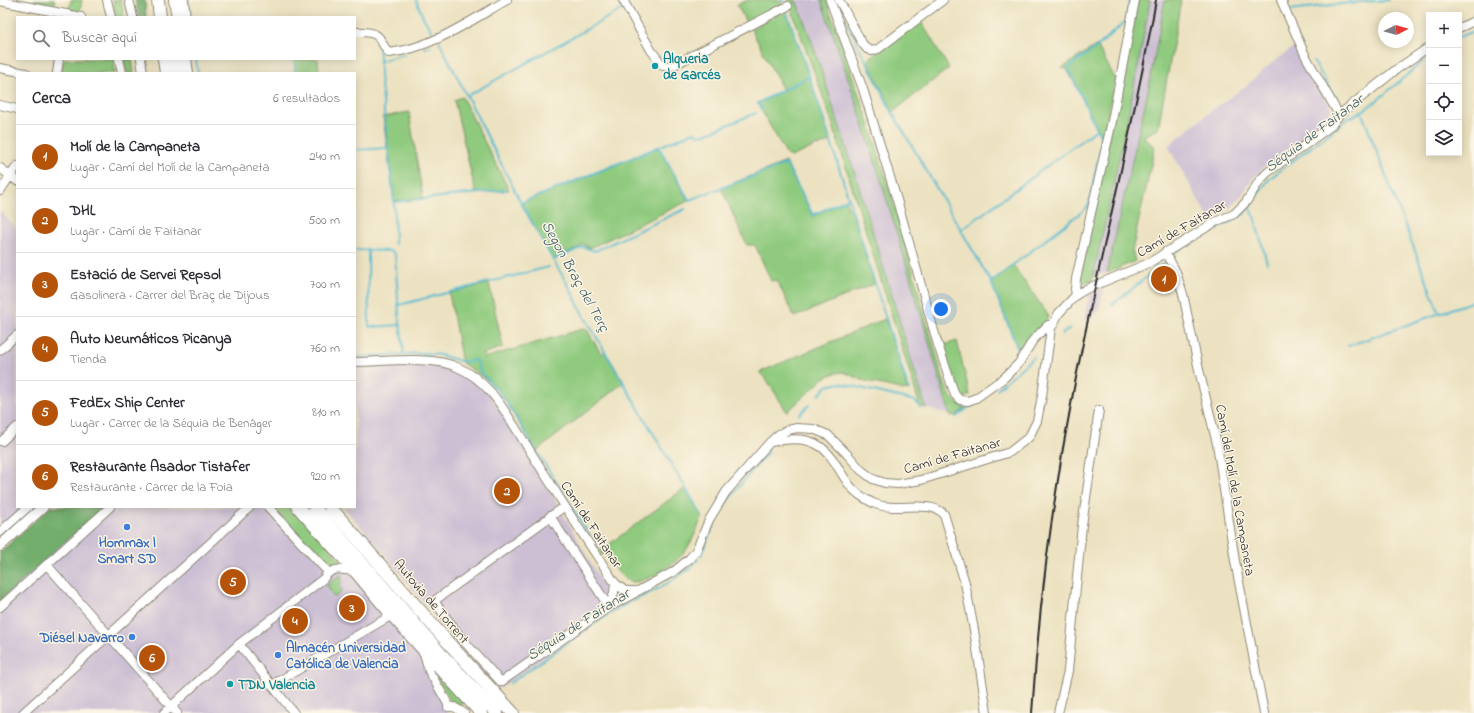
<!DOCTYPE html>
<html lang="es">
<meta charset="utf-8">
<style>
body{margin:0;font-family:"Indie Flower",sans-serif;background:#f2f2f3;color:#2b2b33}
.controls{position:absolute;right:12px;top:12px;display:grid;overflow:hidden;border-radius:0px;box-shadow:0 2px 10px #0003}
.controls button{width:36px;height:36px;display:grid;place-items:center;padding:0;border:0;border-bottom:1px solid #e1e1e2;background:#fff;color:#2b2b33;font:20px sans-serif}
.compass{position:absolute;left:1378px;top:12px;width:36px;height:36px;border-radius:50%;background:#fff;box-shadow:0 2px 10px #0003;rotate:84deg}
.you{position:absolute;left:941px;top:309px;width:14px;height:14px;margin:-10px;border:3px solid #fff;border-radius:50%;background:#1a73e8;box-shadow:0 0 0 6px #1a73e833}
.badge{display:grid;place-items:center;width:26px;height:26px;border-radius:50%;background:#b45309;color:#fff;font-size:13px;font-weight:700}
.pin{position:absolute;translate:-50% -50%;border:2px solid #fff;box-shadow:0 1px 4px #0006}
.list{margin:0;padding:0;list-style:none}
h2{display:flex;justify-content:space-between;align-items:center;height:52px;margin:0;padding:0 16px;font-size:17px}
h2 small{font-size:13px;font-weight:400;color:#7c7c81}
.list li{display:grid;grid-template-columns:26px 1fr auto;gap:12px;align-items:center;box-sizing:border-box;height:64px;padding:0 16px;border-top:1px solid #e1e1e2}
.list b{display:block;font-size:15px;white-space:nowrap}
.list p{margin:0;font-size:13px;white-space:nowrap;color:#7c7c81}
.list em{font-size:13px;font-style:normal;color:#7c7c81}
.icon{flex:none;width:22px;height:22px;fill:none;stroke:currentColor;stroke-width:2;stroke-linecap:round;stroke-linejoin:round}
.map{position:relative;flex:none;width:1474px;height:713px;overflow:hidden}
.search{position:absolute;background:#fff;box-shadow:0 2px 10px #0003;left:16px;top:16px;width:340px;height:44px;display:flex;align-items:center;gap:10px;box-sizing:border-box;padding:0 14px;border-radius:0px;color:#7c7c81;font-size:15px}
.panel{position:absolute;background:#fff;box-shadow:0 2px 10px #0003;left:16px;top:72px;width:340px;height:436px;border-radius:0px}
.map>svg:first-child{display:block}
</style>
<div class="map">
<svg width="1474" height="713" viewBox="0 0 1474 713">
<rect width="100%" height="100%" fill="#fcf5e5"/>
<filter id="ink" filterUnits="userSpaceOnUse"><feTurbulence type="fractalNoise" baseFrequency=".025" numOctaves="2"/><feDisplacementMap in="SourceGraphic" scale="8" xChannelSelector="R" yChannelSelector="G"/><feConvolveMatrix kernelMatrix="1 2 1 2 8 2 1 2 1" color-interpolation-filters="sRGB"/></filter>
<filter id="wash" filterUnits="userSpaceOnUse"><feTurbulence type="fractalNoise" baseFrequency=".012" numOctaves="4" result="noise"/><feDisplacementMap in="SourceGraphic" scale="16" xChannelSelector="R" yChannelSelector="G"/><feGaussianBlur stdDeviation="0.9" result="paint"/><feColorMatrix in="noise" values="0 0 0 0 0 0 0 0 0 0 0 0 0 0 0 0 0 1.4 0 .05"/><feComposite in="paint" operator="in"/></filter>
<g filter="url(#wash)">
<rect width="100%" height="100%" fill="#ece2c1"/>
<path fill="#ccbfd4" d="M796,0H821L823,4L850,80L921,313L950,415L926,408L851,161L811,39Z
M1150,0H1165L1149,86L1107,273L1093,277L1120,155Z
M1297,45V50L1330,106L1331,110L1326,120L1265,166L1250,182L1240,198L1231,207L1209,219L1168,146L1211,111L1246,86L1267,67Z
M0,211L17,229V507H35L0,539Z
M1104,288L1098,313L1084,320L1089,294Z
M423,364L442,365L461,373L476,382L489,394L532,459L615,606L499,689L424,603L393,564L343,507H355V365Z
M103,507H273L330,564L346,567L381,606L426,662L448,707L447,713H0V601Z"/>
<path fill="#8fca7e" stroke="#5d7a54" d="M34,0H55L54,7L33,3Z
M71,0H82L80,13L69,10Z
M113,0H121L124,17H116Z
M748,0H781V6L747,24L737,5Z
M788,0H796L811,39L851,161L926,408L920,406L831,119Z
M821,0H826L872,132L896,212L945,385C950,397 953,403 966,407L956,416L950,415C910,276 870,136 821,0Z
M1138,0H1150C1134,94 1113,187 1092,281L1082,283L1079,280Z
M1165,0H1181L1158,129L1145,135L1144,138L1155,147L1132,251L1135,261L1107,273L1149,86Z
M786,10L831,141L820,146L818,145L791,157L787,155L757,103L783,90L751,29Z
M920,20L949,68L893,112L867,60Z
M1097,45L1116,80L1102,137L1067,69L1062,68Z
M64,59H114L115,73H61Z
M124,59H132L134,73H127Z
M294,59H318L319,73H295Z
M462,97L509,190L476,194L454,100Z
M409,112L423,198L394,201L383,117Z
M659,147L688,201L590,248L582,244L580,247L553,260L521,203Z
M786,162L813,216L845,200L856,223L874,284L794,317L777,280L771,281L755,245H747L721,188Z
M1013,265L1048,315L1046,322L1034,332L1020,356L991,282Z
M489,283L503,347L483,354L484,358L586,328L601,354L605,351L624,382L537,451L505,399L491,383L462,363L449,293Z
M885,319L897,352L908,391L862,380L844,372L835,373L824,378L787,412L767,380L760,372Z
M957,341L970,395L965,397L954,392L941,346Z
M685,488L702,516C698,528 693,540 686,550C679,562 643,587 629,581C619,577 611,562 605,553L601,555L600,551Z
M273,507H293L346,567L330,564L319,554L314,553Z
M341,575L342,582L339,584L342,592L334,598L327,585Z
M434,668L466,701L462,705L452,702L437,679Z"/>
<path fill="#73ae6d" stroke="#4f6c4c" d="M135,0H145L146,17H139Z
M50,507H103L0,601V552Z"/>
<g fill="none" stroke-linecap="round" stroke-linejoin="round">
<path stroke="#52bad0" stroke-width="2" d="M188,0L190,17
M416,0L423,17L435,37
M782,0L783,2
M1349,0L1350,3L1388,0
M786,10C832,135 867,264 909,390
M1289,10L1350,3
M843,16L891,110L961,230
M1459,37L1474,31
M374,38L379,43L380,61
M439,41L521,203L553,260L571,290L581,311L702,516
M424,48L431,46
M196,59L198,73
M294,59L295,73
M1313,61L1339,103
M467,96L623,9L618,0
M762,110L758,103L810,76
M1361,111L1439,313
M659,147L689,200L786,164L813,215L849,198
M355,150L388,148
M394,202L506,190
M521,203L695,132L698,135L705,134L756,113
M1249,207L1253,212L1267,263
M395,244L394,202L380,75V61L405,54
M355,250L390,251L395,254L399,315L404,354
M368,250L369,327L401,325
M1175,252L1244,214L1269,179L1349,118L1364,110L1380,98L1429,56
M553,260L583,247L595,251L685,209
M991,282L961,230L1097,129
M399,305L549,267
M1112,305L1164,263
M1062,334L1070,328
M1348,346L1474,301
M1020,354L991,282L1088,207L1102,140L1068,68L1098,46L1126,21L1130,0
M355,357L422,353L440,355L464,362L476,360L481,373L501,394L598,549
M997,389L1034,357
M819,395L827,386L840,383L915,401L921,408
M799,415L809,405
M956,417L976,402
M701,555L712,528L727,501L755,467L769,451
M510,683L615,610L661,587L677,577L688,570L698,559"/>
</g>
</g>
<g filter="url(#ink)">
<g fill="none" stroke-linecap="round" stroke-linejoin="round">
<g stroke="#8c8676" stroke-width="10">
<path id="minor" d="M107,0L111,17
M129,0L133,17
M184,0L186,17
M623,0L651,50L663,66H672L788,6
M830,0L863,89L897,200L938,345L955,395L960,400L968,401L976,398L1004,378L1019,363L1033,340L1048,325H1053
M839,0L862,43L867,49L872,51L878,49L943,0
M1281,0L1305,55L1339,115
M0,1L81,17
M1459,28L1474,21
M355,32C363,32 375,31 380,39C383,44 385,49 389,53C432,48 470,21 507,0
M119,59L122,73
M141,59L143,73
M0,68L26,73
M57,73L59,59
M0,105L17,109
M0,168L17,181
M0,191L17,166
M1165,252L1176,272L1183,294L1199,370L1217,444L1235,561L1264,713
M1076,295L1075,289L1076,279L1112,121L1135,0
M0,350L17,335
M355,362C384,362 431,355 457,367C488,380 503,408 520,435C530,451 540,467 551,484C571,517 593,550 615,583L625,591H638L673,572L689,559L696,551L709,520L726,492L770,442L779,434L788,430L797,428L813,429L828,435L847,454L861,470L873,479L885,483L898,484L921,480L1010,452L1029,437L1037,421L1042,396L1051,328L1059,313L1076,295L1086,289L1149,263L1215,222L1234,214L1246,202L1260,180L1268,172L1331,126L1339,115L1397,69L1429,47
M0,441H2L17,427
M771,442C785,439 803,437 816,444C833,452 839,473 851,487C856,493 865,499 873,503C895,513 929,499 944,514L965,583L974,630L987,713
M565,506L434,601L462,639L501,682L609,607L635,593
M268,507L328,572
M550,516L609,607
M0,532L28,507
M47,565L177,713
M0,607L110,507
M609,607L614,593L615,583
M239,644L294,713
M423,650L429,671L448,704V707
M272,685L392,615
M448,707H454L464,713
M23,713L250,507
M164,713L239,644L323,579C332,566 342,569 356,572
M1058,713L1068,671L1082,525L1099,410"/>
</g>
<g stroke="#8c8676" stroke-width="12">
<path id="major" d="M0,546L43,507"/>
</g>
<g stroke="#8c8676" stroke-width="14">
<path id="highway" d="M158,0L160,17
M175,0L178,17
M164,59L166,73
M176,59L178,73
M185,59L187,73
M298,507L356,572L392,615L481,713
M314,507L440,653L497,713
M330,507L443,637L513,713"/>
</g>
<use href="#minor" stroke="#fff" stroke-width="8"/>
<use href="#major" stroke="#fff" stroke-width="10"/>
<use href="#highway" stroke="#fff" stroke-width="12"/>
<path stroke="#2b2b2b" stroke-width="2" d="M1032,713C1039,604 1053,495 1074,388C1099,258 1133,130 1156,0"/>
</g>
</g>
<g fill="#0f9aa8" stroke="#fcf5e5" stroke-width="1.5">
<circle cx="655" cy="66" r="4"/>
<circle cx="230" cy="684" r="4"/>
</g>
<g fill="#3f7fe0" stroke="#fcf5e5" stroke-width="1.5">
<circle cx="127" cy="527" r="4"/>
<circle cx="132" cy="637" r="4"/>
<circle cx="278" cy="655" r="4"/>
</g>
<g text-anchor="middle" stroke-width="3" stroke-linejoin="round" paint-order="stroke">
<g font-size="14" font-weight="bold" fill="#0d838f" stroke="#fcf5e5" text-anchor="start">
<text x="663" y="63">Alqueria<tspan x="663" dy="16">de Garcés</tspan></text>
<text x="238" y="689">TDN Valencia</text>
</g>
<g font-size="14" fill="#2b2b2b" stroke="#fcf5e5">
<text transform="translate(1181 228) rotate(-30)" y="5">Camí de Faitanar</text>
<text transform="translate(952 455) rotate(-16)" y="5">Camí de Faitanar</text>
<text transform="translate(1236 490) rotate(80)" y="5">Camí del Molí de la Campaneta</text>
<text transform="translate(592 524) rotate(57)" y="5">Camí de Faitanar</text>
<text transform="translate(432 601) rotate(49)" y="5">Autovia de Torrent</text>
</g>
<g font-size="14" font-weight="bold" fill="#366cbe" stroke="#fcf5e5">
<text x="127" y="547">Hommax |<tspan x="127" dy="16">Smart SD</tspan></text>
<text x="124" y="642" text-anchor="end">Diésel Navarro</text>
<text x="286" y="652" text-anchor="start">Almacén Universidad<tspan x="286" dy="16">Católica de Valencia</tspan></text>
</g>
<g font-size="15" font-style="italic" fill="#395d65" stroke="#fcf5e5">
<text transform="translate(1314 133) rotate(-37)" y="5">Séquia de Faitanar</text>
<text transform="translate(576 276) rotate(61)" y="5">Segon Braç del Terç</text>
<text transform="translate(578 624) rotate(-33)" y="5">Séquia de Faitanar</text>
</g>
</g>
</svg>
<div class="controls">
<button>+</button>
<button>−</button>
<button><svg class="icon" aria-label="locate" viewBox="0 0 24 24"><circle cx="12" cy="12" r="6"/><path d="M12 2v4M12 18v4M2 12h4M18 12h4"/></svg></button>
<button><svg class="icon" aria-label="layers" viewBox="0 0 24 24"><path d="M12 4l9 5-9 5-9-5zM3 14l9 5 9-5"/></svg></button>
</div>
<svg class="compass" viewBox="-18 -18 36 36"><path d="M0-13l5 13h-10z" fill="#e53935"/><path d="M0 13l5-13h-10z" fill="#7c7c81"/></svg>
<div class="you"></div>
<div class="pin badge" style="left:1164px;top:279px">1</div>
<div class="pin badge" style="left:507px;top:491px">2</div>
<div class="pin badge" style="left:352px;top:608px">3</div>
<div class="pin badge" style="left:295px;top:621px">4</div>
<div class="pin badge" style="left:233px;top:582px">5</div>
<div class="pin badge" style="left:152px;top:658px">6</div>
<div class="search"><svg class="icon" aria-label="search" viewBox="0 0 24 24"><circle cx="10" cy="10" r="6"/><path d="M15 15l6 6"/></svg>Buscar aquí</div>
<section class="panel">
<h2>Cerca<small>6 resultados</small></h2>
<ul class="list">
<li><span class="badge">1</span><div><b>Molí de la Campaneta</b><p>Lugar · Camí del Molí de la Campaneta</p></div><em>240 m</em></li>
<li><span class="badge">2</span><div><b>DHL</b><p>Lugar · Camí de Faitanar</p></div><em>500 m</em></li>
<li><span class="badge">3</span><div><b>Estació de Servei Repsol</b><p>Gasolinera · Carrer del Braç de Dijous</p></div><em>700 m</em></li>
<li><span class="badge">4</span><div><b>Auto Neumáticos Picanya</b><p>Tienda</p></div><em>760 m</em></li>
<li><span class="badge">5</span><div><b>FedEx Ship Center</b><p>Lugar · Carrer de la Séquia de Benàger</p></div><em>810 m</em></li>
<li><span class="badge">6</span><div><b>Restaurante Asador Tistafer</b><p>Restaurante · Carrer de la Foia</p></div><em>920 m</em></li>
</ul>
</section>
</div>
